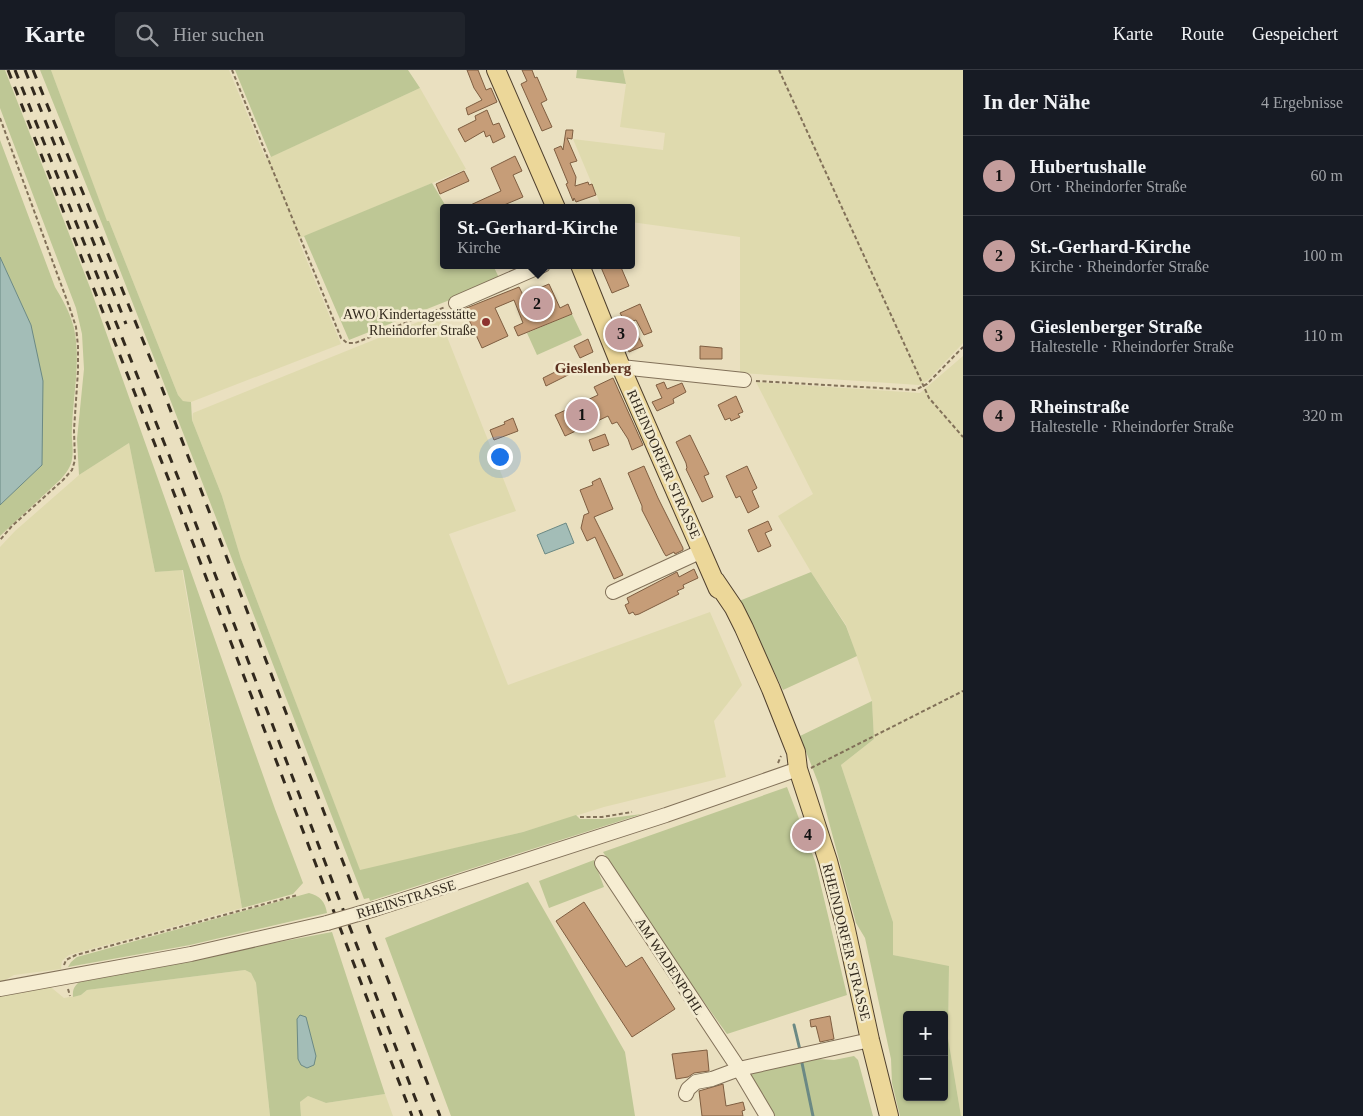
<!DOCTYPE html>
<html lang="de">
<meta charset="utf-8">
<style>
body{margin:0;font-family:Georgia,serif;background:#20242c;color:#f1f3f6}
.controls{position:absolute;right:15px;bottom:15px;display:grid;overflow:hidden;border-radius:5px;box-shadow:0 1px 4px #0004}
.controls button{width:45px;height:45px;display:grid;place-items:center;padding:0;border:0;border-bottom:1px solid #363941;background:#171b24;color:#f1f3f6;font:25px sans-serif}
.you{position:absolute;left:499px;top:386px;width:18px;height:18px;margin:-12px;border:4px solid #fff;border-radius:50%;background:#1a73e8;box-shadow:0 0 0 8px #1a73e833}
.badge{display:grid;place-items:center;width:32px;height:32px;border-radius:50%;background:#c49d9c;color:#111;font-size:16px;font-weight:700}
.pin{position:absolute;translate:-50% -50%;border:2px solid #fff;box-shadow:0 1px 5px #0006}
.popup{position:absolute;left:440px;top:134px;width:195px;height:65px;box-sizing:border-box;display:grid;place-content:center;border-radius:5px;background:#171b24;filter:drop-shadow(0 1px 4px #0005);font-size:16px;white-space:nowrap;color:#9ea1a6}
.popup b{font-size:19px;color:#f1f3f6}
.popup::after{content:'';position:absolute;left:50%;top:100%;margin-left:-10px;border:10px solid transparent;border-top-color:#171b24}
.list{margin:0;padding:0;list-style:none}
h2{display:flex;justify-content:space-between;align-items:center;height:65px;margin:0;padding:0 20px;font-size:21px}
h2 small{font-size:16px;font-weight:400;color:#9ea1a6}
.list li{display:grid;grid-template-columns:32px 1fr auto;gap:15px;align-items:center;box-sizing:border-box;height:80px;padding:0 20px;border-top:1px solid #363941}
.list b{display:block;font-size:19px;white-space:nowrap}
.list p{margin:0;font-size:16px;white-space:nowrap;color:#9ea1a6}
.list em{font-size:16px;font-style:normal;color:#9ea1a6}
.icon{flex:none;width:28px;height:28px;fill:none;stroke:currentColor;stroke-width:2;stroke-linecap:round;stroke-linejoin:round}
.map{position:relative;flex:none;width:963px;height:1046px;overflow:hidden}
header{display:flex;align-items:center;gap:30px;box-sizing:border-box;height:70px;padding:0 25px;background:#171b24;border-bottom:1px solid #363941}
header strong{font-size:24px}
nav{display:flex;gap:28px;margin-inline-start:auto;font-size:18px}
.search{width:350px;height:45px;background:#20242c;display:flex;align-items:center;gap:12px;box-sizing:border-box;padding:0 18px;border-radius:5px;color:#9ea1a6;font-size:19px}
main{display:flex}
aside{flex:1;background:#171b24}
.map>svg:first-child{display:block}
</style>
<header>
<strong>Karte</strong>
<div class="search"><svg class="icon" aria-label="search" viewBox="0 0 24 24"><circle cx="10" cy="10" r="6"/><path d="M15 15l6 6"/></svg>Hier suchen</div>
<nav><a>Karte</a><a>Route</a><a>Gespeichert</a></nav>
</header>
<main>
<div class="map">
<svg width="963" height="1046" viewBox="0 0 963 1046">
<rect width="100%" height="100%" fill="#eae0c0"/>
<path fill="#dfdaae" d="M51,0H229L266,89L420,18L466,99L298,169L341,274L191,332L183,331L178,325L109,151L107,152Z
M623,0H963V273L928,310L919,315L740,303V167L631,152V138H602L573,69L663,80L665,63L620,57L626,14Z
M438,244L516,441L449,464L508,615L710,542L742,615L714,651L726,707L604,737L523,762L360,801L241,489L222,426L192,350L193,343Z
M963,286V1046H961L948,968L949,897L893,885V852L841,695L874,669L872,631L846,555L811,502L778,446L813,424L756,312L920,323Z
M129,373L155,502L182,500L242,838L69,885L62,891L61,899L14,905L0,913V477L15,461L79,405Z
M245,900L251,903L256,913L270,1046H0V924L47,914L64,928L81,925L87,920Z
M385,1024L393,1046H301L300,1032L308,1026L326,1033Z"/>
<path fill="#bec795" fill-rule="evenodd" d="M0,0H5L91,220L275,739L303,813L293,824L242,838L183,500L155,502L129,373L79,405L77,369L84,299L82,264L76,238L0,38Z
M40,0H51L107,151H109L178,325L183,331L191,332L192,350L222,426L241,489L360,800L523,762L576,745L580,749H603L642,744L370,831L369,828L364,829L102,154Z
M235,0H408L420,18L271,87Z
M577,0H623L626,14L576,8Z
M0,70L55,217C63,230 70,243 74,258C81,291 73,325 72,359C71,369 74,379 72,389C71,397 66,403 61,409L0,466V435L42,395L31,255L0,187Z
M432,113L447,138H443V195H493L500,210L349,270L304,166Z
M572,244L582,265L537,285L527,263Z
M811,502L846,556L857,586L783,620L739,531Z
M872,631L874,669L841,695L893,852V885L949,896L948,968L961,1046H900L892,1013L891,989L865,868L856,853L819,715L800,666ZM907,945H944V1027H907Z
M787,717L815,791L847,925L727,964L661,872L603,782Z
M594,790L604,817L549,838L539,811Z
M528,812L625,982L635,1046H451L385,868Z
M309,823C320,826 325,831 327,843L190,875L68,897L71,892L77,887Z
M332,862L385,1024L326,1033L308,1026L300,1032L301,1046H270L256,913L251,903L245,900L87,920L81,925L73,927C72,918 76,914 83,909Z
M854,986L858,990L873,1046H775L751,1005L755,1002L819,989L834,990Z"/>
<path fill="#a3bdb7" stroke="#6b8984" d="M0,187L31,255L43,311L42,395L0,435Z
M566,453L574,473L545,484L537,465Z
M300,945L306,947L316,986L314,995L307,998L301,995L298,989L297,949Z"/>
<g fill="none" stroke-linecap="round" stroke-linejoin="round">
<path stroke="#6b8984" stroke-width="3" d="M794,955L800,980
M802,993L813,1046"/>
</g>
<path fill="#c69d78" stroke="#7f5e41" d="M467,0H478L486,20L491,18L497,32L468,45L466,38L482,30L474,18Z
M522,0H532L535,8L537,7L547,30L541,33L552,57L542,61L521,14L527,11Z
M487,40L493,55L499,53L505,67L493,73L490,65L486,67L484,61L465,72L458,59L476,50L475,46Z
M566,60H573L572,69L567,68L577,91L570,93L576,107L575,116L588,112L589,115L592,114L596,125L576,132L574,128L573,131L566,114L568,113L554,79L561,76L563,80Z
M515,86L522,101L513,105L523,127L497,138H464L501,121L491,98Z
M464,101L469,111L440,124L436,114Z
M600,195H620L629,216L612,223Z
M549,214L560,238L568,234L572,244L518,266L514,257L523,253L514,230L495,238L508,266L482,278L464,239L519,217L523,225Z
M640,234L652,262L644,265L636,250L626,254L620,243Z
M638,266L643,276L629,282L625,272Z
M588,269L593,282L580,288L574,276Z
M700,276L722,278V289H700Z
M569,295L572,303L546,316L543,308Z
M613,308L643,375L632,380L628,369L617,352L612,354L608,346L565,366L555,345L598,325L594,317Z
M664,312L667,319L682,313L686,322L673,329L674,333L657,341L652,332L662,328L656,315Z
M736,326L743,342L738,344L740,347L731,351L730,348L725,350L718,335Z
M513,348L518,361L494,370L490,360L505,354L504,352Z
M605,364L609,375L593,381L589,370Z
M690,365L709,404L704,406L713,427L702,432L686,399L687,398L686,393L676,372Z
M644,396L658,428L683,478V480L675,484L674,482L666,486L664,483L642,440V436L628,403Z
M747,396L757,418L752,421L759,437L748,443L740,426L736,428L726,406Z
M600,408L613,439L594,447L623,505L614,509L595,467L587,471L581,458L584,445L589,443L580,420L593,415L592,412Z
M768,451L772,460L765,463L771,476L758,482L748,460Z
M694,499L698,508L683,515L684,518L677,521L679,524L639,544L635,545L633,542L629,544L625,535L629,533L627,528L677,502L679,507Z
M584,832L626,897L642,887L675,939L632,967L556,851Z
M830,946L834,969L820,972L816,956L811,957L810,950Z
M707,980L709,1001L694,1003L688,1007L676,1009L672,984Z
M723,1014L726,1036L743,1032L745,1040L742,1041L743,1046H702L699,1021Z"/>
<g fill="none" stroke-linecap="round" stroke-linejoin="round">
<g stroke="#827159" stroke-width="16">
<path id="minor" d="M456,233L543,195
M621,297L744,310
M613,522L702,481
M602,793L739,999L712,1009L696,1012L688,1019L686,1024
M375,839L666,745L798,699
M0,919L191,884L327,853
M767,1046L739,999L870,970"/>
</g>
<g stroke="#50402e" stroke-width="20">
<path id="major" d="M496,0L556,138
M580,195L621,297L718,519
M715,510L734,538L744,558L771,619L796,682L798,699L828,791L845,855L870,970L889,1046"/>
</g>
<path stroke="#827159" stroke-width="2" stroke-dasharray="4 2.5" stroke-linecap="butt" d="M232,0L341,268L347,273H355L445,237
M779,0L929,328L963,367
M0,48L69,236L76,257L78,276V301L74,360L75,390L72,400L63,410L12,456L0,470
M756,311L915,320L927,314L963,277
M778,693L781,686
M811,698L963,621
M580,747H602L632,742
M64,895L66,890L76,885L298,825
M68,919L70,926"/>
<use href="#minor" stroke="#f6edd2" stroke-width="14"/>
<use href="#major" stroke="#ecd799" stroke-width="18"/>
<path stroke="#32291d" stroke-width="3" stroke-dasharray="9 9" stroke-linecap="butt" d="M8,0L170,413L412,1046
M15,0L179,410L422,1046
M25,0L126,254
M33,0L157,305L440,1046"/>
<g stroke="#827159" stroke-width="16" stroke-linecap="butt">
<path id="minor-bridge" d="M327,853L375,839"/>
</g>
<use href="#minor-bridge" stroke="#f6edd2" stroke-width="14"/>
</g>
<circle fill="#8d332e" stroke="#f2eacf" stroke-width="2" cx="486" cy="252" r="5"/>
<g text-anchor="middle" stroke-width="5" stroke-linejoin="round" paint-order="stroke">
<g font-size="14" fill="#32291d" stroke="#f2eacf" text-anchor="end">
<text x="476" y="249">AWO Kindertagesstätte<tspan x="476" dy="16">Rheindorfer Straße</tspan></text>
</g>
<g font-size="14" fill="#32291d" stroke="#f2eacf">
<text transform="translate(664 394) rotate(66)" y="5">RHEINDORFER STRASSE</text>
<text transform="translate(406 829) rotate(-17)" y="5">RHEINSTRASSE</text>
<text transform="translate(847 872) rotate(76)" y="5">RHEINDORFER STRASSE</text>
<text transform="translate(670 896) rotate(57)" y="5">AM WADENPOHL</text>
</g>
<g font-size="15" font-weight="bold" fill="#5c301f" stroke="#f2eacf">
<text x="593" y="303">Gieslenberg</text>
</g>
</g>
</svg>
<div class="controls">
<button>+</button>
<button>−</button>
</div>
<div class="you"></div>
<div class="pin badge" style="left:582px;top:345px">1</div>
<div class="pin badge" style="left:537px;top:234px">2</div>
<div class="popup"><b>St.-Gerhard-Kirche</b>Kirche</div>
<div class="pin badge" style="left:621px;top:264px">3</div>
<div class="pin badge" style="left:808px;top:765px">4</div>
</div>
<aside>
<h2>In der Nähe<small>4 Ergebnisse</small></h2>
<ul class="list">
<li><span class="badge">1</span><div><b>Hubertushalle</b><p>Ort · Rheindorfer Straße</p></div><em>60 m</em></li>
<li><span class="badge">2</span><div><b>St.-Gerhard-Kirche</b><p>Kirche · Rheindorfer Straße</p></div><em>100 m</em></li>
<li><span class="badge">3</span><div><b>Gieslenberger Straße</b><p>Haltestelle · Rheindorfer Straße</p></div><em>110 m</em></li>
<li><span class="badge">4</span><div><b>Rheinstraße</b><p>Haltestelle · Rheindorfer Straße</p></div><em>320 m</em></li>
</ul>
</aside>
</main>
